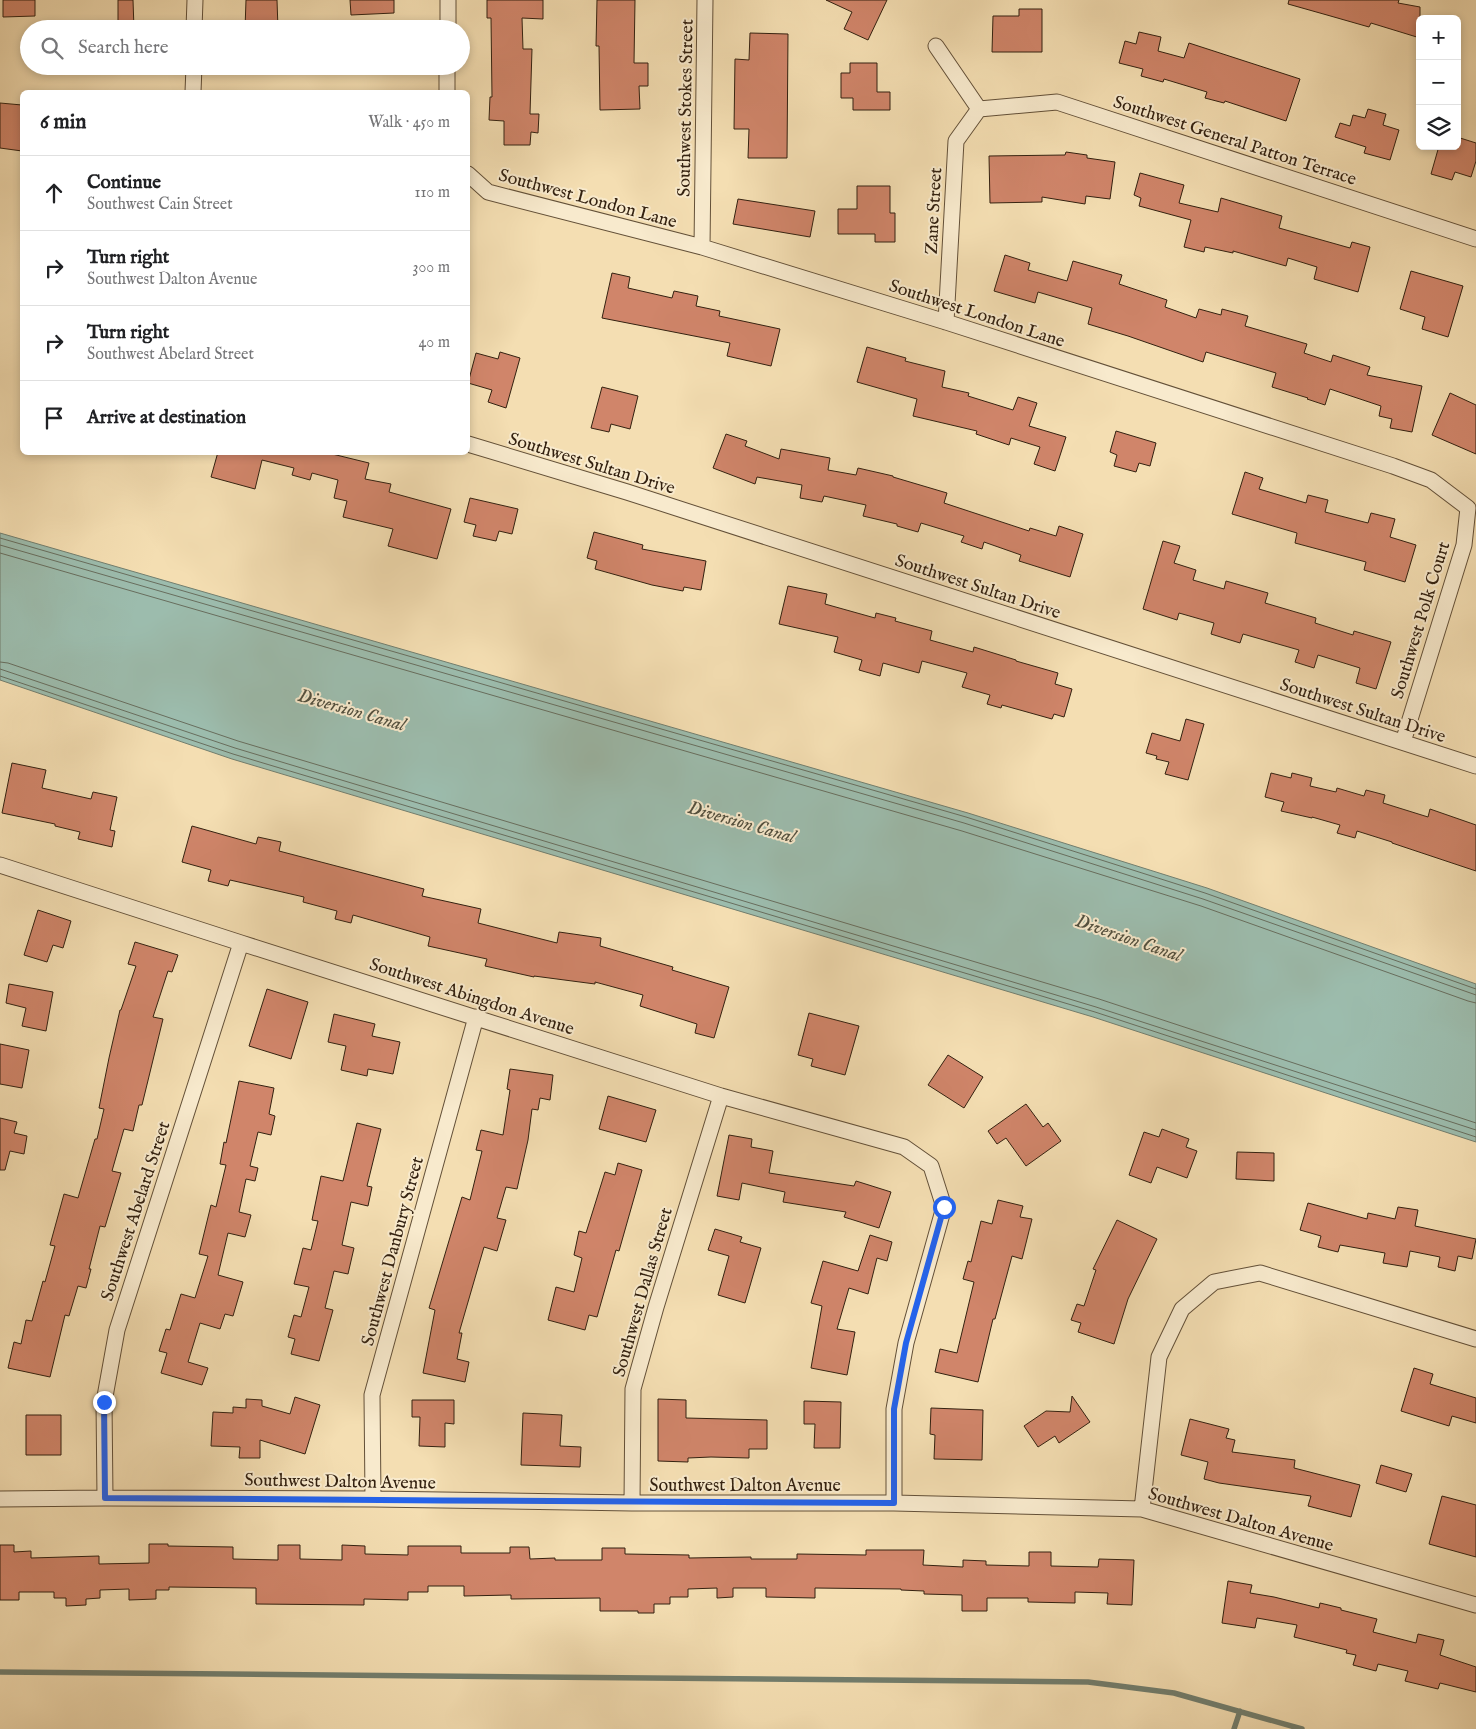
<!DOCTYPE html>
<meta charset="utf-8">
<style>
body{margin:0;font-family:"IM FELL English",serif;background:#f2f2f2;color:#202124}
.controls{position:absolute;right:15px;top:15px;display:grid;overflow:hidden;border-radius:8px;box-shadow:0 2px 8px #0003}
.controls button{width:45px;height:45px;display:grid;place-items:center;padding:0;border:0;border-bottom:1px solid #e0e0e0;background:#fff;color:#202124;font:25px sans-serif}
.stop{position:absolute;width:15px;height:15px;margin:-11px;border:4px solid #2563eb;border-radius:50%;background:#fff}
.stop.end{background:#2563eb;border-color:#fff;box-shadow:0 1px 5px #0008}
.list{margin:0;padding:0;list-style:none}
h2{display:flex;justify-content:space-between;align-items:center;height:65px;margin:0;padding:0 20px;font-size:21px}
h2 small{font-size:16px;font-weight:400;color:#757577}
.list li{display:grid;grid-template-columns:32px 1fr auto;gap:15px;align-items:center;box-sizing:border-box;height:75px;padding:0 20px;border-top:1px solid #e0e0e0}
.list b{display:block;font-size:19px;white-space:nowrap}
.list p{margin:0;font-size:16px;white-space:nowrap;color:#757577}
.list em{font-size:16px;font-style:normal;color:#757577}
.icon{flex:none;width:28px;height:28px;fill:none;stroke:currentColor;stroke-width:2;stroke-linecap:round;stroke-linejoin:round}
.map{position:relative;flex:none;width:1476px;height:1729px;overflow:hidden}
.search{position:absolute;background:#fff;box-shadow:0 2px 8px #0003;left:20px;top:20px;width:450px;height:55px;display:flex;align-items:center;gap:12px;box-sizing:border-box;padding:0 18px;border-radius:28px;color:#757577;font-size:19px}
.panel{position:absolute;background:#fff;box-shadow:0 2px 8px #0003;left:20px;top:90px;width:450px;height:365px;border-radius:8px}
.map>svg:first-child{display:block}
</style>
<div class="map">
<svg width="1476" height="1729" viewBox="0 0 1476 1729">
<rect width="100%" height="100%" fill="#f4deb2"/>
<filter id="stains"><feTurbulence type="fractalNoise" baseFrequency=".004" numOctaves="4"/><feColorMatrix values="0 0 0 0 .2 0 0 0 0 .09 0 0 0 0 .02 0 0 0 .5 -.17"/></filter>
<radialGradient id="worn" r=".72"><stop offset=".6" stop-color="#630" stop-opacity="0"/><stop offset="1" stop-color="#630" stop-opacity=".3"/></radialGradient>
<path fill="#9cbcad" stroke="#727e6e" d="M0,533L968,813L1207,888L1476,984V1142L1093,1017L232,759L0,680Z"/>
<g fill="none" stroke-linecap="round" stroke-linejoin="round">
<path stroke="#686e5e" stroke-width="1" d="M0,538L966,817L1205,893L1476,989
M0,545L964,823L1203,899L1476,995
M0,553L962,831L1201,906L1468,1001L1476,1003
M0,662L8,663L238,741L1099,999L1476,1123
M0,669L235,748L1096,1007L1476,1130
M0,676L233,754L1095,1012L1476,1137"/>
<path stroke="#727e6e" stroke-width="5.5" d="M0,1672L1088,1682L1174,1693L1302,1729
M1234,1729L1240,1711"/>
</g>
<path fill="#d0856a" stroke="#332110" d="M3,0H35V16L3,17Z
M118,0H133L134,29H118Z
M246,0H277L278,29H245Z
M350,0H394V13L351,15Z
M487,0H543V19L522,18L523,49H532L530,114H539L538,133L531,132L530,145H504V121L489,120L490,97H492L491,18H487Z
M597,0H635L634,63H648V86H639L640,109L600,110L599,46H596Z
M826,0H887L868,40L844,29L852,12Z
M1289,0H1399L1398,3L1420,7V38L1371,23L1369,27L1327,15L1288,4Z
M1019,9H1042V52H992L993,16H1019Z
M1139,32L1161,37L1158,51L1184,58L1189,43L1300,79L1286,121L1225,101L1224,103L1205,98L1207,92L1164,79L1163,82L1141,76L1143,69L1119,63L1125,41L1136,44Z
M750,33L788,34L787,158H748L749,129H734L735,59L749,60Z
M850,63H877V92H890V110H853V98H841V73H850Z
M0,103L22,105V151L0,148Z
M1368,109L1386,114L1383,125L1399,130L1390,160L1364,153L1366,147L1335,137L1340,123L1350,126L1353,115L1365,118Z
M1457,137L1476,143V161L1471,177L1455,172L1452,180L1431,174L1439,146H1457Z
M1066,152L1087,155V158L1115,162L1110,199L1086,196L1085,204L1042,197V202L990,203L989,156L1065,155Z
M1140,173L1184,185L1179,203L1218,212L1221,198L1282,216L1279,228L1350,248L1352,242L1370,247L1358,292L1314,279L1317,267L1288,258L1286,266L1233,251V253L1205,247L1204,252L1184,247L1191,220L1139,206L1141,198L1134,195Z
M857,186H890V213H895V242H875V234H838V209H857Z
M738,199L815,211L810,237L733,224Z
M1005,255L1030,263L1028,270L1067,281L1073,261L1122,275L1119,284L1167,300L1165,307L1196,318L1199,309L1221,315L1222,309L1248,316L1245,326L1307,344L1304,353L1331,362L1333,355L1370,367L1367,375L1422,386L1412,432L1390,428L1392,419L1379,416L1381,406L1330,389L1325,405L1307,399L1308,398L1272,387L1276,373L1206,352L1203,362L1128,336L1088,324L1092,308L1038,292L1035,303L994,291Z
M1411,271L1463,286L1448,337L1422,329L1425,317L1400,309Z
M612,273L630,277L628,288L672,298L674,291L698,296L696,306L720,311L719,316L780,329L771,366L727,356L730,343L602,318Z
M867,347L906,358L905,361L945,371L942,387L969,393L968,396L1013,410L1018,397L1037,403L1029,426L1066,437L1055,471L1034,464L1040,447L1011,438L1009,445L976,434L977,431L913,416L917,399L857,382Z
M500,352L520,358L506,408L488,402L492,390L468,383L476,353L498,359Z
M602,387L638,396L630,429L611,424L609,432L591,428Z
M1450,393L1476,405V454L1432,435Z
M1116,431L1156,443L1150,466L1139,463L1136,472L1114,466L1117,455L1110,452Z
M726,434L747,441L745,446L779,459L781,449L830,458L828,470L856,475L858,468L893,476V477L947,493L944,503L1029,531L1030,528L1056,536L1059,526L1083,534L1070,577L1019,561L1021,555L984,542L982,549L961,542L964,536L921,523L918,532L897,526V524L863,516L866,505L824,496L822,502L800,498L802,485L757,477L755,484L713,468Z
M218,452H324L369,463L365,479L391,484L389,492L451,509L437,559L388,546L393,529L343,517L347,501L334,498L338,480L312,473L310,480L292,475L294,468L262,460L255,489L211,477Z
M1245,472L1263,478L1259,489L1306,503L1308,495L1328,500L1325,512L1368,523L1371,513L1395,519L1390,537L1416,545L1405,582L1364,570L1366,562L1295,543L1297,533L1232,514Z
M470,498L518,509L512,534L499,531L496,541L473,536L476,525L464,522Z
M594,532L643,545L642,549L706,561L701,590L684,587L683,591L652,585L595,569L597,561L587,558Z
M1163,541L1180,546L1174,563L1196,570L1193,580L1224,589L1226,581L1268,593L1265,603L1316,618L1315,623L1353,635L1354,631L1391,642L1376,689L1356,683L1360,668L1318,655L1314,668L1295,662L1299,650L1243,634L1240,643L1211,634L1214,623L1179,613L1177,620L1143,609Z
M788,586L827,594L825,604L875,618L876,613L896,618L895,621L932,631L930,640L973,652L974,647L1016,660V661L1058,673L1055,684L1072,689L1064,717L1054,714L1052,719L1002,705L1001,708L987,704L990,695L962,687L967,673L922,661L919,673L883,663L880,676L859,670L862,660L834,652L838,637L779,624Z
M1186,719L1204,724L1188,780L1165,774L1169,762L1156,759L1157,756L1146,753L1152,733L1180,741Z
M12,763L46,770L42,788L91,799L93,792L117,797L110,830L115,831L112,847L78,839L80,832L55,826V824L2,813Z
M1271,773L1291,778L1292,773L1312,778L1310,786L1336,792L1337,788L1364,796L1366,790L1385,795L1383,803L1428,817L1430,809L1476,825V871L1392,843V842L1357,831L1355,838L1337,833L1340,825L1312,817V818L1281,811L1284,802L1265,797Z
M192,826L256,844L258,837L281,842L279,851L424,889L422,896L481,909L478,923L557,943L559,932L601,938L600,946L673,967L672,970L729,987L714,1038L695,1033L697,1024L640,1006L643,995L595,982V984L534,976V977L485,966L487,959L428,946L430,937L353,915L351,923L335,919L337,911L303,902L304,897L230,880L228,886L208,881L211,870L182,862Z
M38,910L71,921L63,948L53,945L47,962L24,955Z
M135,942L178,955L172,972L168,971L153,1017L163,1019L142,1105H139L133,1131L124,1129L112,1171L121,1173L105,1227L100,1226L89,1269H91L86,1288L78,1286L69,1316L65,1315L50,1377L8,1368L14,1342L21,1344L26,1320L32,1321L43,1281L45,1282L55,1246L50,1245L64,1194L78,1198L95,1139H97L104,1109L99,1108L109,1058L120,1010H121L136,966L128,964Z
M9,984L53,992L46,1031L22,1026L26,1008L6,1003Z
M267,989L308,1002L291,1059L249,1046Z
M809,1013L859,1026L845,1075L811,1066L813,1059L798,1055Z
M334,1014L375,1024L372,1036L400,1042L393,1074L368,1069L367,1076L341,1070L346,1046L328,1042Z
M0,1044L29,1050L22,1088L0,1084Z
M948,1055L983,1077L964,1108L928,1085Z
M510,1069L553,1075L550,1100L540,1098L538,1110L532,1109L528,1140L517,1189L506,1187L497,1218L506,1220L497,1251L484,1247L459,1333H462L457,1359L469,1362L465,1382L423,1373L435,1310L429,1308L462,1197L470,1200L482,1151L476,1150L481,1130L503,1135L510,1090L507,1089Z
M239,1081L274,1088L269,1114L275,1116L271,1135L258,1132L250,1166L258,1168L255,1181L246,1179L239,1212L251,1215L245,1237L228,1233L218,1275L243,1282L233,1316L225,1314L220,1329L200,1323L188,1362L208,1368L202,1385L161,1373L167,1353L159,1351L166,1329L170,1330L181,1294L195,1298L208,1256L199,1254L211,1205L216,1207L226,1165L220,1164L224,1142L226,1143Z
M608,1096L656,1110L646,1142L599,1129Z
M1026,1104L1043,1127L1048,1123L1061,1141L1026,1166L1006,1138L997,1144L988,1131Z
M0,1118L17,1122L14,1133L27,1136L24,1154L10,1151L5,1170H0Z
M357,1123L381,1129L367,1186L372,1187L368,1206L351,1202L342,1245L354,1248L348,1274L334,1271L325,1308L333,1310L319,1361L291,1354L295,1339L288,1337L294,1315L301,1317L309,1287L294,1284L303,1248L311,1250L318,1221L312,1220L321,1176L343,1181Z
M1162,1129L1189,1139L1186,1147L1197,1151L1187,1178L1157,1167L1151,1183L1129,1175L1144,1132L1159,1137Z
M729,1135L752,1139L751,1147L773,1151L769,1173L854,1186L856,1181L891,1192L879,1228L844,1217L846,1212L783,1202L785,1192L742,1183L739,1200L717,1196Z
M1237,1152L1274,1153V1181L1236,1179Z
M618,1163L642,1170L619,1251L616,1250L597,1317L589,1315L585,1330L548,1320L556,1287L574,1292L582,1258L574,1255L579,1231L586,1233L605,1172L615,1175Z
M998,1200L1023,1206L1020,1217L1032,1219L1022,1259L1012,1256L995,1319H993L978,1382L935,1372L940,1349L957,1353L974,1282L963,1279L968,1261L971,1262L981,1221L992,1224Z
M1308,1203L1367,1219L1368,1213L1395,1219L1398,1207L1418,1210L1415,1226L1476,1239L1472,1259L1458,1256L1455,1271L1438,1267L1440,1257L1410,1251L1407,1267L1383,1263L1385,1253L1340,1245L1338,1252L1318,1247L1321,1236L1300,1230Z
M1117,1220L1157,1239L1128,1299L1114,1344L1078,1332L1081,1323L1071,1320L1077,1304L1084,1306L1096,1270L1093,1269Z
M715,1229L742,1237L740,1242L761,1248L745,1303L718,1295L729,1256L708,1250Z
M870,1235L892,1242L887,1261L877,1258L868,1294L849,1288L837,1329L855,1332L847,1375L811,1368L822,1306L811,1303L823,1261L858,1271Z
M1414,1368L1433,1374L1430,1384L1476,1398V1423L1452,1416L1449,1426L1401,1411Z
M1072,1396L1090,1422L1059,1443L1055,1436L1038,1447L1024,1426L1046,1411L1070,1412Z
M295,1397L320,1405L305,1454L260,1440V1458H239L240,1447L211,1446L213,1412L233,1413V1407L246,1408V1399L262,1400V1406L290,1414Z
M658,1399L686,1400V1418L767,1420V1449H749V1458L711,1457L688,1458V1462L658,1461Z
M412,1400H454V1424L445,1423V1447L419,1446L420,1417H412Z
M804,1401L841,1402L840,1448H814L815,1424H804Z
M931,1408L983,1410L982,1460L934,1459L935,1435L930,1434Z
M523,1413L562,1415L560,1446L581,1447L580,1467L521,1465Z
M26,1415H61V1455H26Z
M1190,1419L1229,1429L1226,1438L1235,1440L1232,1452L1295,1460L1294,1468L1360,1485L1351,1517L1308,1506L1311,1496L1219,1483L1204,1479L1208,1462L1181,1455Z
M1381,1465L1412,1474L1406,1492L1376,1483Z
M1442,1496L1476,1505V1557L1429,1544Z
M149,1544H168V1546L233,1547V1559L278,1560V1545H300V1559L342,1560V1545L365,1546V1554L408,1555V1546H461V1553H510V1547H529L530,1559L555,1558V1560H602V1548H625V1554L689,1555V1558L751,1557V1559H797V1554L866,1555V1550H924L923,1565L963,1567V1560L986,1561V1565L1029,1566V1552H1051V1566L1098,1567L1099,1559L1134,1560L1132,1605L1107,1604L1108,1593L1075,1592V1603L1028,1602V1598H987V1611H962V1595L924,1594V1591L901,1590V1589L815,1588V1598L766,1597V1588H733V1597L717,1598V1588L688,1589V1597H670V1604H654V1613H638V1611H600V1598L511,1599V1595L464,1596V1586H428V1592H408V1600L364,1599V1605L256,1604V1588L169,1587V1590H156V1599L129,1600V1589L100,1590V1598L86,1599V1605L66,1606V1598H54V1592H19V1600H0V1545H14V1552L31,1551V1558L99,1556V1564L149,1563Z
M1228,1581L1252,1585L1250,1593L1274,1597L1319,1608L1320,1603L1341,1608V1610L1377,1619L1373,1632L1416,1643L1418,1634L1444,1640L1440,1655L1476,1667V1692L1440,1683L1438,1689L1405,1681L1408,1671L1378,1664L1376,1671L1353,1665L1356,1655L1346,1653L1347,1650L1294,1637L1297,1625L1257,1618L1255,1628L1222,1623Z"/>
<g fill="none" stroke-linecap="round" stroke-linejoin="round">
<g stroke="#635038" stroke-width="17">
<path id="minor" d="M194,29L195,0
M448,29V0
M936,46L979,109
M193,92L194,66
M447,92V66
M979,109L1057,102L1476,239
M468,174L488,192L702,247L946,322L1393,466L1431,480L1468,508L1464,545L1403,742
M702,247L705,0
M946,322L956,141L979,109
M468,444L627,492L1476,766
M0,865L241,943L721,1096L904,1147L931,1166L944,1207L906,1343L894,1409V1503
M105,1498L104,1402L117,1330L241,943
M0,1499L105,1498L373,1499L632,1503H894L1142,1509L1476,1605
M373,1499L372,1395L476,1017
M632,1503L633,1389L656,1307L721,1096
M1142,1509L1159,1357L1182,1309L1214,1282L1260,1273L1476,1339"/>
</g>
<use href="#minor" stroke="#f8eacd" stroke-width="15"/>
</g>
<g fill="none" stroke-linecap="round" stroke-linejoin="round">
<path stroke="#2563eb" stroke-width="6" d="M104,1402L105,1498C368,1499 631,1503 894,1503V1409L906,1343L944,1207"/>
</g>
<g text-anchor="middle" stroke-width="4" stroke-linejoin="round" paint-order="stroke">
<g font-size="18" fill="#332110" stroke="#f8eacd">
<text transform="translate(685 108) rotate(-89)" y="6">Southwest Stokes Street</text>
<text transform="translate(1235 140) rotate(18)" y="6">Southwest General Patton Terrace</text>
<text transform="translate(588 198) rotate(15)" y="6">Southwest London Lane</text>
<text transform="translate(933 211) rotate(-87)" y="6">Zane Street</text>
<text transform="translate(977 313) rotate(18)" y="6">Southwest London Lane</text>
<text transform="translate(592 463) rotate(17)" y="6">Southwest Sultan Drive</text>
<text transform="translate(978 586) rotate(18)" y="6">Southwest Sultan Drive</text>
<text transform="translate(1420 620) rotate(-73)" y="6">Southwest Polk Court</text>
<text transform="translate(1363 710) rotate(18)" y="6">Southwest Sultan Drive</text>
<text transform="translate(472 996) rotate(18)" y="6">Southwest Abingdon Avenue</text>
<text transform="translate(135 1211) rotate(-72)" y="6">Southwest Abelard Street</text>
<text transform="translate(392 1251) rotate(-75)" y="6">Southwest Danbury Street</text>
<text transform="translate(642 1292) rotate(-74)" y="6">Southwest Dallas Street</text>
<text transform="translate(340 1481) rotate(1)" y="6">Southwest Dalton Avenue</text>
<text x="745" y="1491">Southwest Dalton Avenue</text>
<text transform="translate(1241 1519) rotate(16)" y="6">Southwest Dalton Avenue</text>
</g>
<g font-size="19" font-style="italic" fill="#52503f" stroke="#f8eacd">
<text transform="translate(352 709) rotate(16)" y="7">Diversion Canal</text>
<text transform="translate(742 821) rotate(16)" y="7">Diversion Canal</text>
<text transform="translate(1129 937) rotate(19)" y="7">Diversion Canal</text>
</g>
</g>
<rect width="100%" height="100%" filter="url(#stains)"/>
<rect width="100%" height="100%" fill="url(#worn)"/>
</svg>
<div class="controls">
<button>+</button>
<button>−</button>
<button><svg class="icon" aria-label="layers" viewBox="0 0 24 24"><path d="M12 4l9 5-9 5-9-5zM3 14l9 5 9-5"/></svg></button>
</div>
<div class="stop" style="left:944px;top:1207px"></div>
<div class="stop end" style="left:104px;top:1402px"></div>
<div class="search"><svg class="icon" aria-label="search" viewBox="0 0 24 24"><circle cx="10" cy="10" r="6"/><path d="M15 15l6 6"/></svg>Search here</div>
<section class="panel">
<h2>6 min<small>Walk · 450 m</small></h2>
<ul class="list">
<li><svg class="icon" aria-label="ahead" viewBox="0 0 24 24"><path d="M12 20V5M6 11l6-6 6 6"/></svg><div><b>Continue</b><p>Southwest Cain Street</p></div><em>110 m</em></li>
<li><svg class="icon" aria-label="right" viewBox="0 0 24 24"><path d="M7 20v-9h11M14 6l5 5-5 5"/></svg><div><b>Turn right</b><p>Southwest Dalton Avenue</p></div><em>300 m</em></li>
<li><svg class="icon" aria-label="right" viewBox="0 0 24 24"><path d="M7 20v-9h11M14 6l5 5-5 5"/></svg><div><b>Turn right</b><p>Southwest Abelard Street</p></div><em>40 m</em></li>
<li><svg class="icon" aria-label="arrive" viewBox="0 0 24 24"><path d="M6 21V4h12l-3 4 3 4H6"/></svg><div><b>Arrive at destination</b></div></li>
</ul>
</section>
</div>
